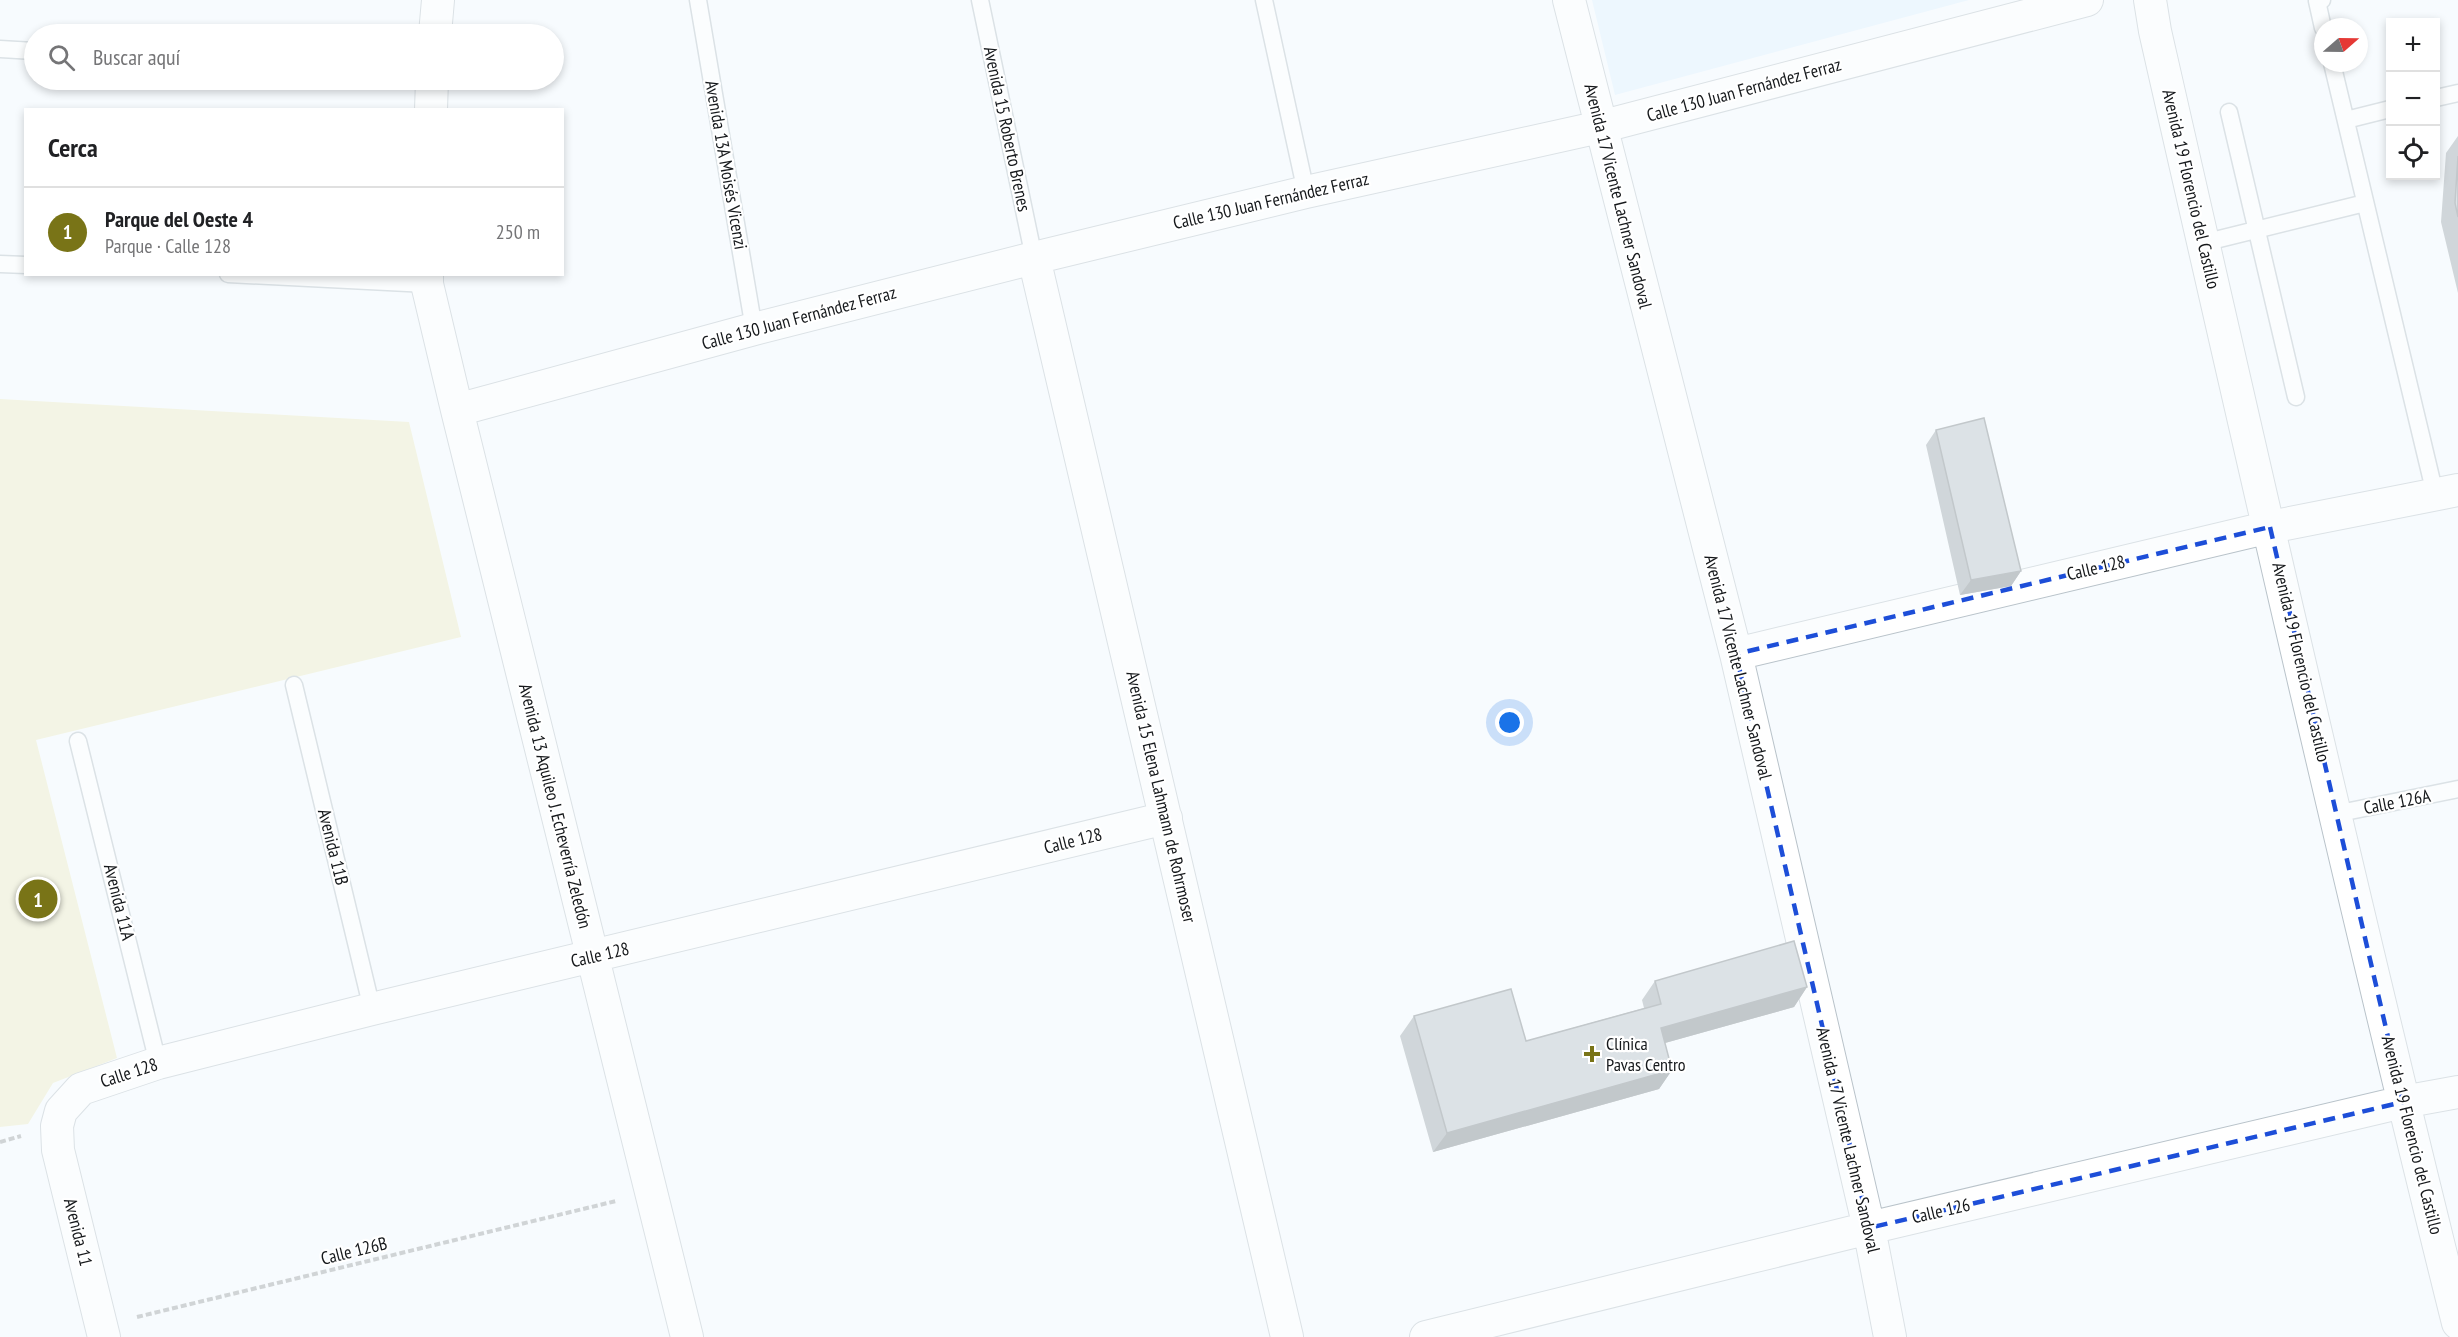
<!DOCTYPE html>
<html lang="es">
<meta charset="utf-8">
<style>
body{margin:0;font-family:"PT Sans Narrow",sans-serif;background:#f6f6f6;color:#202124}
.controls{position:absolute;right:18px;top:18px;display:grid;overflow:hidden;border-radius:0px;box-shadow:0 3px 9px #0003}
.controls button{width:54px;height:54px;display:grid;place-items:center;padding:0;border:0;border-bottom:2px solid #e0e0e0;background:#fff;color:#202124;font:30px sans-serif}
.compass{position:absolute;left:2314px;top:18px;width:54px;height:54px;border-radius:50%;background:#fff;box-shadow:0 3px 9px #0003;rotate:70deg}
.you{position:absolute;left:1510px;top:723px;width:21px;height:21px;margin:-15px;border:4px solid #fff;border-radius:50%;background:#1a73e8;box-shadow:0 0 0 9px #1a73e833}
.badge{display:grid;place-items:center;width:39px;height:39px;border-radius:50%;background:#797417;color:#fff;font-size:20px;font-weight:700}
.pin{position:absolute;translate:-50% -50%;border:3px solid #fff;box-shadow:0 2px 6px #0006}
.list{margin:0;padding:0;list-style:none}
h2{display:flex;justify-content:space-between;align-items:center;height:78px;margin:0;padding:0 24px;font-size:26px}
h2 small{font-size:20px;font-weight:400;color:#757577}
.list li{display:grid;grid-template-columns:39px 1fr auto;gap:18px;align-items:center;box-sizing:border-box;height:90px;padding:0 24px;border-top:2px solid #e0e0e0}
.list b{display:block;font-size:22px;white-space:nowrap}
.list p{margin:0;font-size:20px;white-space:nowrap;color:#757577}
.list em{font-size:20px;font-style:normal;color:#757577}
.icon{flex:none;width:33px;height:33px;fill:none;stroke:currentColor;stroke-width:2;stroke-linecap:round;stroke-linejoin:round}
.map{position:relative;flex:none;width:2458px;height:1337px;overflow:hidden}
.search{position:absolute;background:#fff;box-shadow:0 3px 9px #0003;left:24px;top:24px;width:540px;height:66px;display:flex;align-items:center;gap:15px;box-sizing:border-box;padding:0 21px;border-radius:33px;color:#757577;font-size:22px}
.panel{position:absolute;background:#fff;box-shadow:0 3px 9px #0003;left:24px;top:108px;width:540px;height:168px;border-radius:0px}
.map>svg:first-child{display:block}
</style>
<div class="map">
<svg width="2458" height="1337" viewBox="0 0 2458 1337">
<rect width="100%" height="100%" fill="#f7fbfe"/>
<path fill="#e0f1fe" d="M1592,0H1969L1615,95Z"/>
<path fill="#edecc7" d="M0,399L409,422L461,637L36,740L117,1058L53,1083L28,1124L0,1127Z"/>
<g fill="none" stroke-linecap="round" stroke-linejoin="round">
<g stroke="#b9c3ca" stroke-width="19">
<path id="service" d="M698,0L754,329
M980,0L1034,258
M1264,0L1306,192
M2322,0L2317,1L2323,28
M0,49L34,51
M2332,63L2435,494
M2436,98L2458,93
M2229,112L2296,397
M2346,120L2390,109
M2203,243L2365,203
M0,264L26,265
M228,274L427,284
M294,685L372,1009
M78,741L158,1063
M2335,814L2458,789"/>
</g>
<g stroke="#b9c3ca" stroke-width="34">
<path id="minor" d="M1569,0L1736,654L1869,1228L1890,1337
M2150,0L2155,31C2253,462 2351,894 2458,1323
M435,34L438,0
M431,110L432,80
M1034,258L1287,1337
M427,274V284L457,410L687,1337
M457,410L754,329L1034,258L1306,192L1600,127L2087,0
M1736,654L2270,527L2458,490
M104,1337L58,1150L57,1126L61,1111L81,1089L158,1063L372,1009L1166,818
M1426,1337L1869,1228L2403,1102L2458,1092"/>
</g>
<path stroke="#a0a4a7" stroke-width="4" stroke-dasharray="6 3" stroke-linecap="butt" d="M0,1142L21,1136
M137,1317L616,1201"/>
<use href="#service" stroke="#fff" stroke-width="16"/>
<use href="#minor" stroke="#fff" stroke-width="32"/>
</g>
<path fill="#a0a9af" d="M2458,136V293L2441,222L2446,153Z
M1936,430L2021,571L2011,586L1960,595L1926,445Z
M1655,981L1807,987L1794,1007L1665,1043L1672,1070L1659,1089L1433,1152L1400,1036L1414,1016L1526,1041L1644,1008L1642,1000Z"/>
<path fill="#82898e" d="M2021,571L2011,586L1960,595L1971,580Z
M1807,987L1794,1007L1647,1048L1661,1028Z
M1672,1070L1659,1089L1433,1152L1447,1133Z"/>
<path fill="#bac4cb" stroke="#82898e" stroke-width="1.5" d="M2458,156V217L2455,203Z
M1984,418L2021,571L1971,580L1936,430Z
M1794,941L1807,987L1661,1028L1672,1070L1447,1133L1414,1016L1511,989L1526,1041L1661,1004L1655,981Z"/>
<path d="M0 0H2458V1337H0ZM2270,527L2403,1102L1869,1228L1736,654Z" fill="#f7fbfe" fill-opacity=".55" fill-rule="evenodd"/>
<path fill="none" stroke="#1d4ed8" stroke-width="4.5" stroke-dasharray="12 8" stroke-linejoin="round" d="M2270,527L2403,1102L1869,1228L1736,654Z"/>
<path fill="#797417" stroke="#fff" stroke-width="2" d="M1589 1045h6v6h6v6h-6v6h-6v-6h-6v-6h6z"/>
<g text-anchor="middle" stroke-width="4.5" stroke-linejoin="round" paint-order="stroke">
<g font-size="18" fill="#15181b" stroke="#fff">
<text transform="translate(1744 90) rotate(-15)" y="6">Calle 130 Juan Fernández Ferraz</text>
<text transform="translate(1007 129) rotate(78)" y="6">Avenida 15 Roberto Brenes</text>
<text transform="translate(726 165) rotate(80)" y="6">Avenida 13A Moisés Vicenzi</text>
<text transform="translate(2191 189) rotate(77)" y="6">Avenida 19 Florencio del Castillo</text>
<text transform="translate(1618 196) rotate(76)" y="6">Avenida 17 Vicente Lachner Sandoval</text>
<text transform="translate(1271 201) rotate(-13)" y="6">Calle 130 Juan Fernández Ferraz</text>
<text transform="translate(799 318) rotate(-15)" y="6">Calle 130 Juan Fernández Ferraz</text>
<text transform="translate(2096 568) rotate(-13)" y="6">Calle 128</text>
<text transform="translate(2301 662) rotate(77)" y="6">Avenida 19 Florencio del Castillo</text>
<text transform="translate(1738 667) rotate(76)" y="6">Avenida 17 Vicente Lachner Sandoval</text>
<text transform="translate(1161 797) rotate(77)" y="6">Avenida 15 Elena Lahmann de Rohrmoser</text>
<text transform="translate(2397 802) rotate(-11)" y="6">Calle 126A</text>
<text transform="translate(555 806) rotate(76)" y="6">Avenida 13 Aquileo J. Echeverría Zeledón</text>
<text transform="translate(1073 841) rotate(-14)" y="6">Calle 128</text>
<text transform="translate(333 847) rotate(76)" y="6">Avenida 11B</text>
<text transform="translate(119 902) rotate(76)" y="6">Avenida 11A</text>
<text transform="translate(600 955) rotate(-13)" y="6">Calle 128</text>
<text transform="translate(129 1073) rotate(-18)" y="6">Calle 128</text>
<text transform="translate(2412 1135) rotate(76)" y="6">Avenida 19 Florencio del Castillo</text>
<text transform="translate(1848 1140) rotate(77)" y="6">Avenida 17 Vicente Lachner Sandoval</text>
<text transform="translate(1941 1211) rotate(-13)" y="6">Calle 126</text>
<text transform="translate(78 1232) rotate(76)" y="6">Avenida 11</text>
<text transform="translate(354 1251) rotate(-14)" y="6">Calle 126B</text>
</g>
<g font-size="18" fill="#15181b" stroke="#fff" text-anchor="start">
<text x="1606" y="1050">Clínica<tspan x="1606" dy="21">Pavas Centro</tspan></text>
</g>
</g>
</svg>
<div class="controls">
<button>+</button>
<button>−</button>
<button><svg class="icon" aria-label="locate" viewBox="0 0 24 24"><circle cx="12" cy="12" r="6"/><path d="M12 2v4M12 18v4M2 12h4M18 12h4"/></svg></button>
</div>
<svg class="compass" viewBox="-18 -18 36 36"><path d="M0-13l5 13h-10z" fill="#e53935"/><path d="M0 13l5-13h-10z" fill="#757577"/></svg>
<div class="you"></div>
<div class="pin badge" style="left:38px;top:899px">1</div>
<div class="search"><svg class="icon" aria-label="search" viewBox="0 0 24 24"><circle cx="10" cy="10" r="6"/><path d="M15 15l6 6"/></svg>Buscar aquí</div>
<section class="panel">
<h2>Cerca<small></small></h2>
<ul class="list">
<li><span class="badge">1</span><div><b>Parque del Oeste 4</b><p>Parque · Calle 128</p></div><em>250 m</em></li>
</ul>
</section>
</div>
